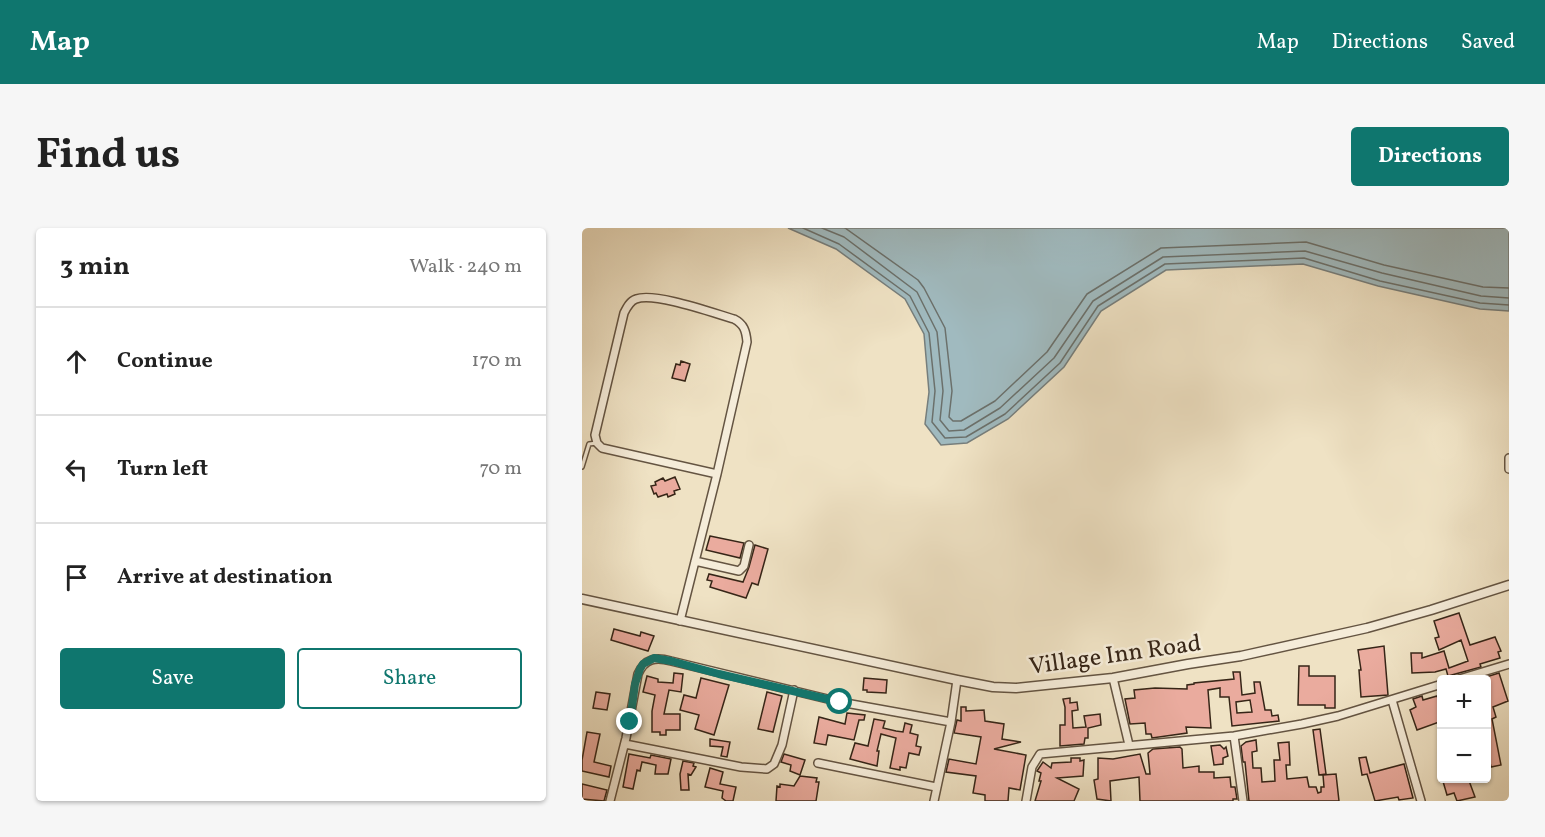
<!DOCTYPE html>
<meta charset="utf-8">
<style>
body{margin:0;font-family:Vollkorn,serif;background:#f6f6f6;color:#222}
.controls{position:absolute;right:18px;bottom:18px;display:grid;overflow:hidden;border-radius:6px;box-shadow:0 2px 4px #0004}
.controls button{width:54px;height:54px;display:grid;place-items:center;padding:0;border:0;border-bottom:2px solid #e0e0e0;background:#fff;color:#222;font:30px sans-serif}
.stop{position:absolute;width:18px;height:18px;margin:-14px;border:4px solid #0f766e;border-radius:50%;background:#fff}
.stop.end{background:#0f766e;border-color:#fff;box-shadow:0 2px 6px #0008}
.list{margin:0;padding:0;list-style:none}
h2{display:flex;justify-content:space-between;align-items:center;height:78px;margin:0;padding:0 24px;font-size:26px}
h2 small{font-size:20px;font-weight:400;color:#767676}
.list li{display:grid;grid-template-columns:39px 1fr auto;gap:18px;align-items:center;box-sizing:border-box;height:108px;padding:0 24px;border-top:2px solid #e0e0e0}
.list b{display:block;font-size:22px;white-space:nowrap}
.list em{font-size:20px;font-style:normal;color:#767676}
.actions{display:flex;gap:12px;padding:18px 24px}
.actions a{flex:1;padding:14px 0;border:2px solid #0f766e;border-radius:6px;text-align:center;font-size:21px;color:#0f766e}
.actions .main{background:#0f766e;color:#fff}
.icon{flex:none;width:33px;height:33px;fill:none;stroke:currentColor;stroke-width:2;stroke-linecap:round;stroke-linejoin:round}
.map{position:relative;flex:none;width:927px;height:573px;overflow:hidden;border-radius:6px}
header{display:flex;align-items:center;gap:36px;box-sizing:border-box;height:84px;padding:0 30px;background:#0f766e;color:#fff}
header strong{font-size:28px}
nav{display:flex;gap:33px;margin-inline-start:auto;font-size:21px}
.intro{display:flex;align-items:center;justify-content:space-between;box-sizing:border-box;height:144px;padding:0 36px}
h1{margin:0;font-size:42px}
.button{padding:15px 27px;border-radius:6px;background:#0f766e;color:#fff;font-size:21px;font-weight:700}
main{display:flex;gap:36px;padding:0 36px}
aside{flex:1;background:#fff;border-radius:6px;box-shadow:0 2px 4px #0004}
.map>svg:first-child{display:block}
</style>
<header>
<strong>Map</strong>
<nav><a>Map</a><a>Directions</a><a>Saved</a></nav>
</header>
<div class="intro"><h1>Find us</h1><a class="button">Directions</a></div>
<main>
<aside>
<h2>3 min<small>Walk · 240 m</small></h2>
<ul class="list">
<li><svg class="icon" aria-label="ahead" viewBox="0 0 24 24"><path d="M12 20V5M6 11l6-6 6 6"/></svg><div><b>Continue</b></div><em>170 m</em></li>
<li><svg class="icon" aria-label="left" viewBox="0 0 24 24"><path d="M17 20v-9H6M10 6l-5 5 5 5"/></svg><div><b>Turn left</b></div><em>70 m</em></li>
<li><svg class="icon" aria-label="arrive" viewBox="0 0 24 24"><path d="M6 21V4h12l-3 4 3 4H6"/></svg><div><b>Arrive at destination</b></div></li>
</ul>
<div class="actions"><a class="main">Save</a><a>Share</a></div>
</aside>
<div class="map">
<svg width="927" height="573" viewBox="0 0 927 573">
<rect width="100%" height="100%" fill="#efe2c4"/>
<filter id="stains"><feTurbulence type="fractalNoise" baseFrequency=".00333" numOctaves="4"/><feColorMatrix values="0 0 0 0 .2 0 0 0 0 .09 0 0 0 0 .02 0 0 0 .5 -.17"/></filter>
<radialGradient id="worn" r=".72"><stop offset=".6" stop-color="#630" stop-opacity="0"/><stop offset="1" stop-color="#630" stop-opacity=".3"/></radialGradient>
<path fill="#a0babf" stroke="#767e7c" stroke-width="1.5" d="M206,0H927V83L898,81L796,58L721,36L584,42L519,83L482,139L426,191L385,215L359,217L343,196L347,164L342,106L323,71L254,21Z"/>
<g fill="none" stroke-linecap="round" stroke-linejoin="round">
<path stroke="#6b706b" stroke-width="1.5" d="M221,0L257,16L328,68L347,105L353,163L350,194L363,210L384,209L423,186L478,135L516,78L583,36L722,30L798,53L898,75L927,77
M240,0L262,9L335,64L355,104L361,163L358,192L367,203L382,202L418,180L472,130L511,73L581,29L723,23L800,45L899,68L927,70
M263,0L336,52L342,60L363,100L370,163L367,189L371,193H379L413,173L465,124L505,66L579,20L724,14L802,37L901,59L927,60"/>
</g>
<path fill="#eaab9e" stroke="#362517" stroke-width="1.5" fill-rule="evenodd" d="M99,133L108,136L103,153L90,150L94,136L98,137Z
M93,249L98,261L92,263L93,266L86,269L85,266L76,269L74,265L72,266L69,258L74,257L73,254L81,250L83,253Z
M128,308L162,315L158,330L124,322Z
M173,317L186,321L176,357L170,355L164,370L128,359L130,353L125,352L127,346L161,354L167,339Z
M877,385L888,417L913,409L919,423L916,424L918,430L898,436L899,439L866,448L864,441L853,444L830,445L829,425H840V430L862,423L867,440L886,433L879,412L857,422L853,410L857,409L852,393Z
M32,401L58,408L59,404L72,408L66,423L29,412Z
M802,418L806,467L779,469L777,442H779L776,422Z
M717,438H727V448H753V480H743V477H716Z
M651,444H658L660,467L673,465L672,454H678L683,482H689L690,488L696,487L697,493L650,498L647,469H638V460L626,462L629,500L604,499L605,505L570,510L569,506H564L563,495L548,496L543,471L553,470L552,462L573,460L605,461V457L612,456V455L652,451ZM668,472L670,484L655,485L654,474Z
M92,445L101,446L99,464L87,462L82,486H98V502H84V507H78V504H70V483L73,467L61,464L65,448L76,451V454L91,455Z
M917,445L926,473L911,479L914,489L910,491L919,537L909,539L904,516V449Z
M119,450L147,457L132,507L113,501L117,487L98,482L102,467L114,470Z
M282,450L305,452L304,465L285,464V462H281Z
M14,464L28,466L25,482L11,480Z
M185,464L200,468L191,504L176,501Z
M840,468L841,472L855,468L860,481V493L835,502L828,482L834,479L831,471Z
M488,470V475L495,474L496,482L490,483L491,500L504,499L502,488L518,486L519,497L506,500V510H503L502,516L478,518V497H483V479L481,471Z
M379,479H384V483L402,482L403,493L422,496L420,511L439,514L412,521L444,527L438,562L427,560L426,573H403V567L391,565L394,548L364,544L367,531L394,536L399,509L372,505L375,492L379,493Z
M265,485L283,487L282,492H277L272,512L246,507L244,517L232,515L237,489L263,496Z
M292,491L303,493L301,500L314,503L321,504L323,495L330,497L328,505L336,507L334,518L339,519L337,527L327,525L324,540L318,539V542L308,540L314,510L299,506L295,523H297L295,538L268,531L273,515L286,518Z
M738,501L744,546L737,547L731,502Z
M5,504L18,506L12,534L29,538L27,549L0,543V532Z
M128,511L148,514L145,529L139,528L141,519L128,518Z
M674,512L675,523L670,524L671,540H679L680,554L693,553L692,532H698L696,515L707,514L708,537H704L705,551L725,549L727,559H734L736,565L739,564V559H742L741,547L754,546L757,573H667L663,534H661L659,518L664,514Z
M638,517L642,521L644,519L646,528L641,530V536L632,537L629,518Z
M598,519L600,521L601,540L617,538V544H632V550L648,549L649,559H653L655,571H651V573H558L557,549L528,553L529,573L515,571L512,552L516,551V530L531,531L558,526L564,546H568L566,525L571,521Z
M47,526L68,530L69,527L89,531L86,546H73L74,537L60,534L58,543L55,542L51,561L41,559Z
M202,526L223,532L218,547L208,543L209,537L199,534Z
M784,529L788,545L822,536L831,570L817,572L816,569L793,573L785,546L780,547L777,530Z
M489,530H498V533L502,532L501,548L475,550L497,561L492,573H453L459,553H457L459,545L455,543L461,534L469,540L470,535L489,534Z
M101,533L112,535L111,538L114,539L109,547L106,546L107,562H99L98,546Z
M128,540L141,544L138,556L154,559L151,573H144L140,570L141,563L123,559Z
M218,548L235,550L234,554H237L234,573H194L195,558L198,559V556L212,558Z
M860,550H886L893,569L875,573L872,565L865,567Z
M0,556L25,562L22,573L0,571Z"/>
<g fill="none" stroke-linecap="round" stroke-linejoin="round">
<g stroke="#645442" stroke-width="6">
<path id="service" d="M0,239L7,216L15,215"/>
</g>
<g stroke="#645442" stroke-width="10">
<path id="minor" d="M927,230V241
M113,333L157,343L162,338L167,317
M98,393L135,246L165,114C164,103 162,96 152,91C131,85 73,64 54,71C48,73 45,79 42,85L13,207L15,215L20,220L135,246
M531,450L547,517
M874,452L927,436
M810,472L839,573
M652,508L661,573
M43,516L159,539L185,541L192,536L200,517L212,462
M236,535L354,559
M28,573L44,510L56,446C63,430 74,429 89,433L258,474L369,494L375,452
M352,573L369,494
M444,573L450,539L458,526L652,508L720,496L756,488L860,456"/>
</g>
<g stroke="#645442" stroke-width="11">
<path id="tertiary" d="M0,371L375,452L411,459L434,460L531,450L606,436L659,428L785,400L849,382L927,357"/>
</g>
<use href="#service" stroke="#f5ecd9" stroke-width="3"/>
<use href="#minor" stroke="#f5ecd9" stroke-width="7"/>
<use href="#tertiary" stroke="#f5ecd9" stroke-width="8"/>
</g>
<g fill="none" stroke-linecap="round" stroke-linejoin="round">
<path stroke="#0f766e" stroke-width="8" d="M48,494L53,456L58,441L61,436L72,430L89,433L137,446L258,474"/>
</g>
<g text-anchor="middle" stroke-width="5" stroke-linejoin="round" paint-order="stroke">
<g font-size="24" fill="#362517" stroke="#f5ecd9">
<text transform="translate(533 426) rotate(-8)" y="8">Village Inn Road</text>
</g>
</g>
<rect width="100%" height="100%" filter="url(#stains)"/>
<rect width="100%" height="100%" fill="url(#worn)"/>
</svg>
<div class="controls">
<button>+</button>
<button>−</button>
</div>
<div class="stop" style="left:258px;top:474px"></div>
<div class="stop end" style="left:48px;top:494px"></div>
</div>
</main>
